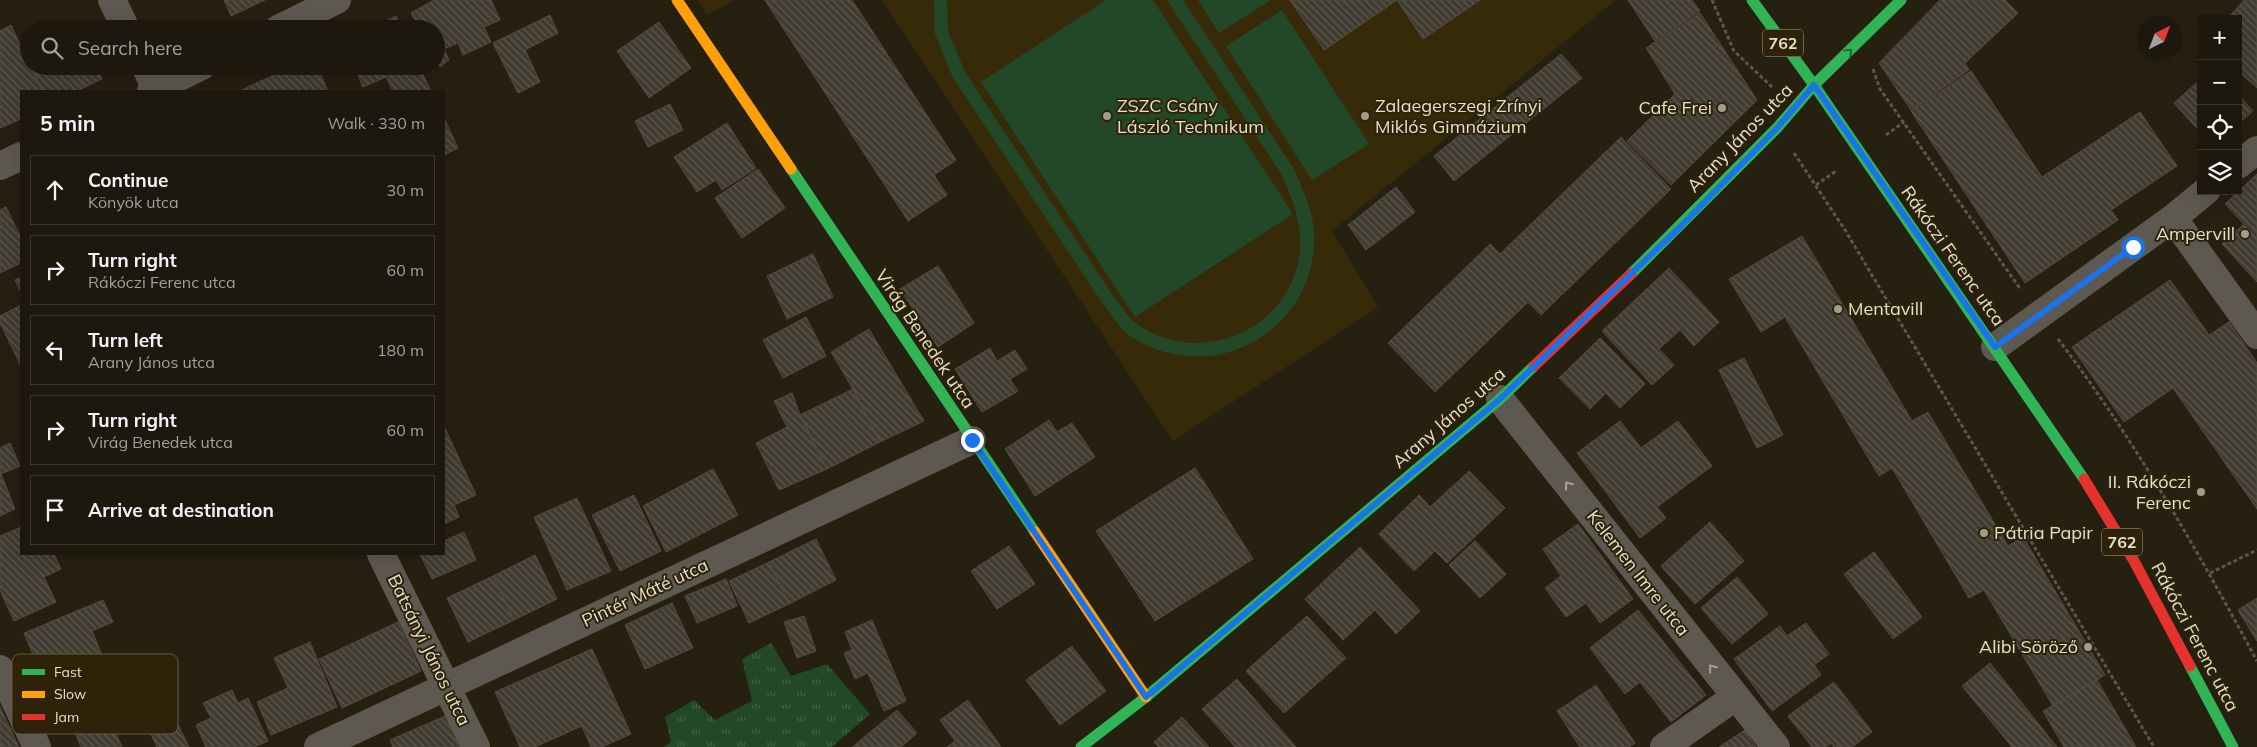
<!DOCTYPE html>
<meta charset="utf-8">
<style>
body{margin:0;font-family:Mulish,sans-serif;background:#29251b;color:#f1f3f6}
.controls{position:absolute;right:15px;top:15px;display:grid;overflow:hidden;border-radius:0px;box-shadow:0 5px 20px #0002}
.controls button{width:45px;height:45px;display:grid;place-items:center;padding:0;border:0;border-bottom:1px solid #3a372e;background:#1c180d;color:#f1f3f6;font:25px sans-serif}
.compass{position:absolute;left:2137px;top:15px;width:45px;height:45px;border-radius:50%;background:#1c180d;box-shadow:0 5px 20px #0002;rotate:42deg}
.stop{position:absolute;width:15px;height:15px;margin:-11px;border:4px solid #1a73e8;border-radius:50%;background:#fff}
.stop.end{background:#1a73e8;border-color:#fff;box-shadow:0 1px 5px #0008}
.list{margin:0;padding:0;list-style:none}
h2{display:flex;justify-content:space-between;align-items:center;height:65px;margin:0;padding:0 20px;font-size:21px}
h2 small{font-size:16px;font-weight:400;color:#a0a09d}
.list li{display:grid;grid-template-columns:32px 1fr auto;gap:15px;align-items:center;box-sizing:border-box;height:70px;margin:0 10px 10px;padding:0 10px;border:1px solid #3a372e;border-radius:0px}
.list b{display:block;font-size:19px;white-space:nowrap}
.list p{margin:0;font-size:16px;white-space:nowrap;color:#a0a09d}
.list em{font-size:16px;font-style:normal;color:#a0a09d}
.icon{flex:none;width:28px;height:28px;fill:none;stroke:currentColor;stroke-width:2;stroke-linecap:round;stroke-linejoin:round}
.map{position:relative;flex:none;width:2257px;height:747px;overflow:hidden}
.search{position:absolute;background:#1c180d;box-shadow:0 5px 20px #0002;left:20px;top:20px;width:425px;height:55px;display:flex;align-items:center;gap:12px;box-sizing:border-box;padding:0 18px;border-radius:28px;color:#a0a09d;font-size:19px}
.panel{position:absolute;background:#1c180d;box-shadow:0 5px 20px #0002;left:20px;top:90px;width:425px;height:465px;border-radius:0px}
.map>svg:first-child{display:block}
</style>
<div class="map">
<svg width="2257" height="747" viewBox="0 0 2257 747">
<defs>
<pattern id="grass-tufts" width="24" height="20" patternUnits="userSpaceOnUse" patternTransform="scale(1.25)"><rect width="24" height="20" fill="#234827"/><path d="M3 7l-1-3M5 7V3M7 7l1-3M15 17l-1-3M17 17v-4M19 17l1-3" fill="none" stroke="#436245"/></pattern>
<pattern id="building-back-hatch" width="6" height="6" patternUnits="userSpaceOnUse" patternTransform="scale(1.25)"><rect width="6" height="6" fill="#413c31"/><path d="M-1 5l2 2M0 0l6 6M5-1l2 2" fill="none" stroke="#5c584e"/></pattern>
</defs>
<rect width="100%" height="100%" fill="#262011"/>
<path fill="#362a09" d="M698,0H735L707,15Z
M882,0H1616L1332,231L1378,307L1173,441Z"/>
<path fill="url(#grass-tufts)" d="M771,643L791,676L827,664L870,714L832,747H664L671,742L665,717L694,700L715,720L752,701L742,659Z"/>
<path fill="#234827" d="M934,0H947L948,31L965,72L1113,296C1121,305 1129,319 1138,325C1196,365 1279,335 1297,267C1306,235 1295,204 1282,175L1167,0H1183L1294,169C1302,187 1312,210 1314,230C1320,329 1213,391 1130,336C1120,329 1111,314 1103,304L953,78L935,34Z
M1106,0H1153L1293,214L1135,317L981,82Z
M1198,0H1271L1219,33Z
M1282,10L1369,144L1312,180L1226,46Z"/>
<path fill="url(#building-back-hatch)" stroke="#514c40" d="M224,0H265L231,16Z
M434,0H491L500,20L484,27L491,42L463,55L458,43L444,49L449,60L440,67L436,59V29H420L411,13Z
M765,0H852L956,160L934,175L947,195L908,221Z
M1290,0H1397L1324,50Z
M1397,0H1480L1423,39Z
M1628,0H1692L1700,11L1655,41Z
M1940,0H2005L2018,13L1965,63L1969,70L1911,110L1879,63Z
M2244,0H2257V88L2238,71V19H2227Z
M1700,13L1757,100L1671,185L1627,141L1675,94L1646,48Z
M550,15L558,33L525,50L540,82L518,93L493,43Z
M396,16L402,29H370Z
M659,22L691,68L649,98L617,51Z
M11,25L42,91H21V119L0,128V31Z
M1561,54L1582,78L1454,181L1434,156Z
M31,66H96L102,79L77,91H42Z
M294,66H317L328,91H239Z
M354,66H419L431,91H393L386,77L363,87Z
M1971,71L2042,177L2140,112L2177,166L2111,210L2118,220L2025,283L1911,111Z
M2201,79V133L2174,103Z
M2238,94L2253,111L2238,124Z
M670,104L683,130L648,147L635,121Z
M444,118L458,148L444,155Z
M727,123L756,168L722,190L716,180L697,192L674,157Z
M1621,137L1671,189L1541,315L1528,302L1435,392L1388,343L1490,244L1500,254Z
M758,169L785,208L742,238L715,198Z
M2257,174V282L2222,244L2244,224L2225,204Z
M1396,187L1415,212L1366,250L1348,225Z
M6,207L21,238V263L0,273V210Z
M1802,236L1912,421L1928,412L2008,546L2023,537L2105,675L2053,706L1984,590L1969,598L1892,468L1879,476L1785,317L1761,332L1729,279Z
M813,254L833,297L787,319L767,276Z
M938,266L974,323L938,347L900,289Z
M1669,268L1719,322L1694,346L1680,330L1659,349L1674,365L1652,385L1602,331Z
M21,277V293L15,280Z
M2170,280L2209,335L2229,322L2257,363V509L2173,388L2124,422L2072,347Z
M21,305V366L0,323V316Z
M806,317L826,356L783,378L763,340Z
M869,329L924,421L880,442L853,389L831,352Z
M1600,338L1645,384L1620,408L1606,393L1590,409L1559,378Z
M990,348L997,361L1015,350L1027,369L1010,379L1018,391L982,412L955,369Z
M1744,358L1783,435L1757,448L1719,370Z
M853,389L880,442L827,469L800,415Z
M792,393L800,415L827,469L779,490L756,443L787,427L774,401Z
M1049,420L1057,432L1072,423L1095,457L1035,496L1005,449Z
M1620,421L1641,448L1678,421L1712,466L1657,507L1666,518L1640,538L1577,453Z
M444,426L476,495L454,505L459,517L444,524Z
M10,443L20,466L1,474L15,509L0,516V448Z
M1195,468L1253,559L1155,621L1096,531Z
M713,469L738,515L666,552L643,506Z
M1469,471L1505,508L1466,545L1430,507Z
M634,495L661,551L620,571L592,515Z
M1419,495L1466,545L1447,563L1435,551L1414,571L1379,534Z
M577,498L611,571L567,590L534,517Z
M1710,522L1744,561L1695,604L1661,566Z
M1578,524L1633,599L1600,623L1586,603L1566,617L1545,588L1561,576L1543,549Z
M21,527V554H54L61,569L44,577L56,602L14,621L0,590V536Z
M464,532L476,560L432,579L420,554H444V541Z
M816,539L836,580L789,604L769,562Z
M1475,541L1506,574L1480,598L1449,565Z
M1009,546L1035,584L997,609L971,571Z
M1360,547L1420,611L1396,634L1375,610L1343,640L1305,599Z
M1874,552L1922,617L1893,639L1844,574Z
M535,555L557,599L514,620L493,576Z
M769,562L789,604L749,623L729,581Z
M493,576L514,620L468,642L447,598Z
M1737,577L1768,614L1732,644L1701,608Z
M726,579L737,606L697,623L685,596Z
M2257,598V641L2238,610Z
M103,600L113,622L92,631L112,679L76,695L68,676L46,686L24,633Z
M672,603L693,648L645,669L625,625Z
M1638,610L1706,695L1671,722L1640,682L1625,694L1590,648Z
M804,616L816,651L797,658L784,622Z
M1307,616L1346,658L1284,713L1246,671Z
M872,620L906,701L884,711L868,673L855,679L844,653L852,650L845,632Z
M398,622L421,671L342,708L319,659Z
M1806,623L1829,654L1814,665L1821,675L1772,711L1734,659L1780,626L1787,636Z
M310,642L337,707L271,735L257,702L288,688L274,658Z
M1072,646L1106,691L1060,725L1026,680Z
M592,649L631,734L602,747H591L582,726L535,747H520L495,692Z
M1990,663L2057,747H2012L1962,686Z
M1237,679L1296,747H1235L1202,709Z
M2097,680L2136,747H2064L2043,711Z
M1834,682L1872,732L1852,747H1834L1831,743L1826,747H1812L1788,716Z
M1596,685L1635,743L1629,747H1580L1557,711Z
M232,690L238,703L248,698L268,741L254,747H206L196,725L211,718L203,703Z
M968,700L1001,747H947L955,741L940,720Z
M0,707L19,747H0Z
M106,709L122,747H81L71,723Z
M171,710L189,747H157L145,722Z
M897,710L917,733L901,747H852Z
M445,716L460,747H393L390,740Z
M1182,717L1209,747H1159L1154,742Z
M1745,730L1756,747H1719Z"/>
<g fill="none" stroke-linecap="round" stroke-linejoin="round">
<path stroke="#5b564e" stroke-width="3" stroke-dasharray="4 2.5" stroke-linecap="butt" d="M1712,0L1734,51L1772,87
M1873,69L1880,89L2021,290
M1886,135L1904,122
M1794,153L1845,230L2154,747
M1816,185L1836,171
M2058,339C2135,440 2197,550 2257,661
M2210,573L2257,550"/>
<path stroke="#5d5850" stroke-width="28" d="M112,0L126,29
M278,29L337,0
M145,66L157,91
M151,91L202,66
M2238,165L2257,150
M0,166L21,156
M2173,218L2257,335
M1995,347L2173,218L2206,191
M1500,399L1776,747
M381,554L476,747
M0,669L37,747
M318,747L972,440
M1664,747L1735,697"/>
<path stroke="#30b455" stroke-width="11" d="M1752,0L1814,85L2084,479
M791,169L1035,532
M1631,274L1777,128L1814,85L1901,0
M2190,666L2233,747
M1081,747L1146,697L1500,399L1534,366"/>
<path stroke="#ff9f0a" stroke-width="11" d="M677,0L791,169
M1035,532L1146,697"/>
<path stroke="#e5322d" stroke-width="11" d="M1534,366L1631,274
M2084,479L2134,561L2190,666"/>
</g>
<defs><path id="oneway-chevron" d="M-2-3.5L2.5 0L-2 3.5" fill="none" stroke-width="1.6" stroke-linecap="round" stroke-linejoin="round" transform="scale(1.25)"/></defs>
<use stroke="#2f642b" href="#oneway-chevron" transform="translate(1849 52) rotate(-44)"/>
<g stroke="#a8a296">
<use href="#oneway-chevron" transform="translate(1568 485) rotate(-128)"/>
<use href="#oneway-chevron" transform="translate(1712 668) rotate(-128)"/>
</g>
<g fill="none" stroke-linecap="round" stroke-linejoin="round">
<path stroke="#1a73e8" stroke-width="6" d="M972,440L1146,697L1500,399L1679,228L1777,128L1814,85L1995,347L2133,247"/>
</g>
<g fill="#a29c8c" stroke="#2e2309" stroke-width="2">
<circle cx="1722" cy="108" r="5"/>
<circle cx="1107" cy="116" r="5"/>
<circle cx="1365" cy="116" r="5"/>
<circle cx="2245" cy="234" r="5"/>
<circle cx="1838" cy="309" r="5"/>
<circle cx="2201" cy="492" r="5"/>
<circle cx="1984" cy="533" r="5"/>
<circle cx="2088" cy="647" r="5"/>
</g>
<g text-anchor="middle" stroke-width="4" stroke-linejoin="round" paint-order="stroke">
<g fill="#2e2309" stroke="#aea794" stroke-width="1">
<rect x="1763" y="29.5" width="40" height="27" rx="4"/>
<rect x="2102" y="528.5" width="40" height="27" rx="4"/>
</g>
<g font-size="16" font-weight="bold" fill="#e5dfcf">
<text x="1783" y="49">762</text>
<text x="2122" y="548">762</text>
</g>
<g font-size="18" fill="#e5dfcf" stroke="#2e2309" text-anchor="start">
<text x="1117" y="112">ZSZC Csány<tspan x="1117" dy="21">László Technikum</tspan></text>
<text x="1375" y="112">Zalaegerszegi Zrínyi<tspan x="1375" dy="21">Miklós Gimnázium</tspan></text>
<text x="1712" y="114" text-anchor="end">Cafe Frei</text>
<text x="2235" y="240" text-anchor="end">Ampervill</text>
<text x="1848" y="315">Mentavill</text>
<text x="2191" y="488" text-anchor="end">II. Rákóczi<tspan x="2191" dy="21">Ferenc</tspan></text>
<text x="1994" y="539">Pátria Papir</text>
<text x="2078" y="653" text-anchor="end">Alibi Söröző</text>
</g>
<g font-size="18" fill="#e5dfcf" stroke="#2e2309">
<text transform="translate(1740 138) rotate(-46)" y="6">Arany János utca</text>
<text transform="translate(1953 256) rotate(55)" y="6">Rákóczi Ferenc utca</text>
<text transform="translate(925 339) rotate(56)" y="6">Virág Benedek utca</text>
<text transform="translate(1449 418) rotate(-41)" y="6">Arany János utca</text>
<text transform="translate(1638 573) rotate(52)" y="6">Kelemen Imre utca</text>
<text transform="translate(645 593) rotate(-25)" y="6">Pintér Máté utca</text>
<text transform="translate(2195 637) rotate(62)" y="6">Rákóczi Ferenc utca</text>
<text transform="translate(429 650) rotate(64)" y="6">Batsányi János utca</text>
</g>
</g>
<rect x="12" y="654" width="166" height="80" rx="8" fill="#2e2309" stroke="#655b44" stroke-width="1"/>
<rect x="22" y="669" width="23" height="6" fill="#30b455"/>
<rect x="22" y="691" width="23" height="7" fill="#ff9f0a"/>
<rect x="22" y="714" width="23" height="6" fill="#e5322d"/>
<g font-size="14" fill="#e5dfcf">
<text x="54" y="677">Fast</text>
<text x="54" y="699">Slow</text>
<text x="54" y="722">Jam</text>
</g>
</svg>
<div class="controls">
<button>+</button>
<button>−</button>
<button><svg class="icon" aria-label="locate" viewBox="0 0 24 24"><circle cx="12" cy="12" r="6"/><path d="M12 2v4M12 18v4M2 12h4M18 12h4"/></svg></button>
<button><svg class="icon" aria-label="layers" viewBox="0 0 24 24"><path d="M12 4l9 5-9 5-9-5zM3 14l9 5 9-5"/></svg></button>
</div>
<svg class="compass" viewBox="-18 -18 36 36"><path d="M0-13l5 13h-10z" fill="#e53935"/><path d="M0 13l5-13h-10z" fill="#a0a09d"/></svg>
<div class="stop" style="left:2133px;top:247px"></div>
<div class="stop end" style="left:972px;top:440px"></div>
<div class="search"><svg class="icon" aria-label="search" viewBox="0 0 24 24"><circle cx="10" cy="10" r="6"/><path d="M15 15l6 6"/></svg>Search here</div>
<section class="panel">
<h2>5 min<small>Walk · 330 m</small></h2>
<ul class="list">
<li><svg class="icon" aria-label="ahead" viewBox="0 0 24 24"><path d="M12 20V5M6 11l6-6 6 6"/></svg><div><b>Continue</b><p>Könyök utca</p></div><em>30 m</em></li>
<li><svg class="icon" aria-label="right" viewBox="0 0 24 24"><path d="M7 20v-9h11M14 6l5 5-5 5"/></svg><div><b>Turn right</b><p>Rákóczi Ferenc utca</p></div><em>60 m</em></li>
<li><svg class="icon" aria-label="left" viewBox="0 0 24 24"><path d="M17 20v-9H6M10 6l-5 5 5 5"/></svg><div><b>Turn left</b><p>Arany János utca</p></div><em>180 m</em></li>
<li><svg class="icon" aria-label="right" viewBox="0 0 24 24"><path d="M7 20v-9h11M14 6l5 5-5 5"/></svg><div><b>Turn right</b><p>Virág Benedek utca</p></div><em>60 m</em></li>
<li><svg class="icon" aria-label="arrive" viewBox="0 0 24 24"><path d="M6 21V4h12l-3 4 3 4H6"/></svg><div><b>Arrive at destination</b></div></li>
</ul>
</section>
</div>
